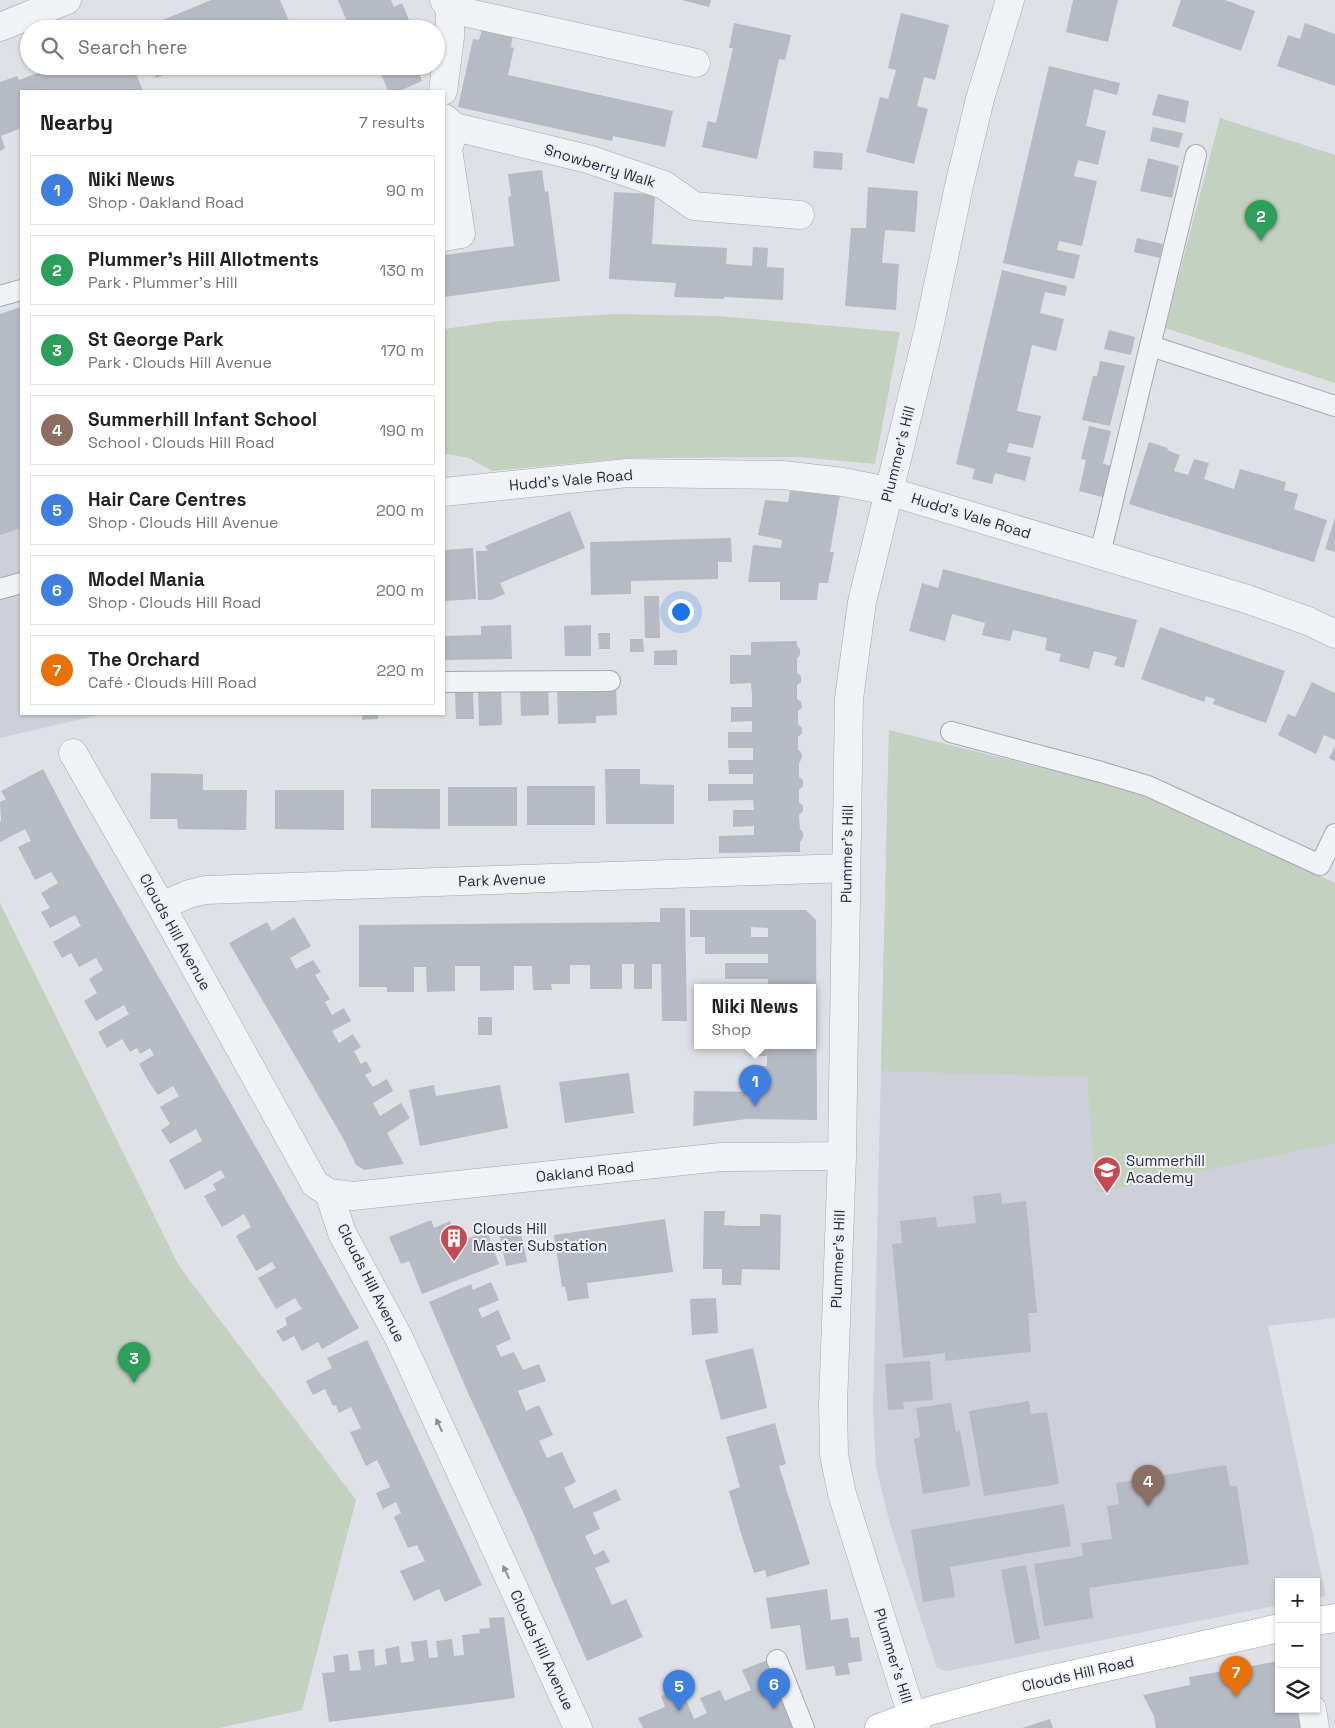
<!DOCTYPE html>
<meta charset="utf-8">
<style>
body{margin:0;font-family:"Space Grotesk",sans-serif;background:#f6f6f6;color:#202124}
.controls{position:absolute;right:15px;bottom:15px;display:grid;overflow:hidden;border-radius:0px;box-shadow:0 1px 4px #0004}
.controls button{width:45px;height:45px;display:grid;place-items:center;padding:0;border:0;border-bottom:1px solid #e0e0e0;background:#fff;color:#202124;font:25px sans-serif}
.you{position:absolute;left:680px;top:611px;width:18px;height:18px;margin:-12px;border:4px solid #fff;border-radius:50%;background:#1a73e8;box-shadow:0 0 0 8px #1a73e833}
.badge{display:grid;place-items:center;width:32px;height:32px;border-radius:50%;background:#0f766e;color:#fff;font-size:16px;font-weight:700}
.pin{position:absolute;translate:-50% -41px;filter:drop-shadow(0 1px 2px #0008)}
.pin::after{content:'';position:absolute;top:26px;width:18px;height:15px;background:inherit;clip-path:polygon(0 0,100% 0,50% 100%)}
.popup{position:absolute;left:694px;top:984px;width:122px;height:65px;box-sizing:border-box;display:grid;place-content:center;border-radius:0px;background:#fff;filter:drop-shadow(0 1px 4px #0005);font-size:16px;white-space:nowrap;color:#757577}
.popup b{font-size:19px;color:#202124}
.popup::after{content:'';position:absolute;left:50%;top:100%;margin-left:-10px;border:10px solid transparent;border-top-color:#fff}
.list{margin:0;padding:0;list-style:none}
h2{display:flex;justify-content:space-between;align-items:center;height:65px;margin:0;padding:0 20px;font-size:21px}
h2 small{font-size:16px;font-weight:400;color:#757577}
.list li{display:grid;grid-template-columns:32px 1fr auto;gap:15px;align-items:center;box-sizing:border-box;height:70px;margin:0 10px 10px;padding:0 10px;border:1px solid #e0e0e0;border-radius:0px}
.list b{display:block;font-size:19px;white-space:nowrap}
.list p{margin:0;font-size:16px;white-space:nowrap;color:#757577}
.list em{font-size:16px;font-style:normal;color:#757577}
.icon{flex:none;width:28px;height:28px;fill:none;stroke:currentColor;stroke-width:2;stroke-linecap:round;stroke-linejoin:round}
.map{position:relative;flex:none;width:1335px;height:1728px;overflow:hidden}
.search{position:absolute;background:#fff;box-shadow:0 1px 4px #0004;left:20px;top:20px;width:425px;height:55px;display:flex;align-items:center;gap:12px;box-sizing:border-box;padding:0 18px;border-radius:28px;color:#757577;font-size:19px}
.panel{position:absolute;background:#fff;box-shadow:0 1px 4px #0004;left:20px;top:90px;width:425px;height:625px;border-radius:0px}
.map>svg:first-child{display:block}
</style>
<div class="map">
<svg width="1335" height="1728" viewBox="0 0 1335 1728">
<rect width="100%" height="100%" fill="#dfe1e7"/>
<path fill="#cdd0d9" d="M21,307V714H103L0,738V314Z
M889,730L1102,783L1335,883V1318L1268,1326L1326,1596L1316,1598V1582H1279V1605L947,1671L937,1668L890,1524L876,1467L873,1410Z"/>
<path fill="#c3d1c1" d="M1220,118L1335,155V383L1165,328Z
M615,314L718,316L900,332L875,464L799,457L628,458L492,471L469,458L447,454L444,456V329L500,321Z
M889,730L1102,783L1164,803L1335,883V1143L1096,1193L1087,1077L881,1071Z
M0,903L179,1266L356,1500L302,1710L219,1728H0Z"/>
<path fill="#b6bac4" fill-rule="evenodd" d="M211,0H280L290,23L277,29H141Z
M338,0H391L394,7L402,3L412,27L408,29H350Z
M682,0H711L709,7Z
M1073,0H1118L1108,42L1066,32Z
M1181,0H1225L1255,11L1241,51L1172,26Z
M901,13L949,25L935,80L924,77L917,106L928,109L914,164L866,152L880,97L888,99L896,70L888,68Z
M734,23L791,35L785,60L779,59L757,159L702,147L708,121L716,123L733,48H729Z
M1305,23L1335,34V86L1277,66L1288,35L1300,39Z
M483,26L513,33L511,47L514,48L508,75L673,111L665,147L613,136L612,141L458,107L473,39L479,40Z
M47,66H133L143,91H21V128L1,136L5,148L0,151V82L17,76L19,80L43,71L42,68Z
M152,66H185L156,78Z
M378,66H416L422,81L399,91H388Z
M1049,66L1120,83L1117,95L1094,89L1086,126L1106,131L1098,165L1078,160L1074,176L1097,181L1082,246L1059,241L1057,250L1080,255L1074,279L1003,263Z
M1158,94L1189,101L1185,123L1152,115Z
M1153,127L1183,133L1179,148L1150,141Z
M814,151L843,153L842,170L813,168Z
M1148,158L1179,166L1172,198L1140,191Z
M542,170L545,192L548,191L560,281L444,297V255L514,246L508,197L511,196L508,174Z
M868,187L918,191L915,232L885,230L882,263L899,264L896,310L845,306L851,228H866Z
M614,192L655,194L652,244L727,248L726,264L752,266L753,247L768,248L767,267L784,268L783,300L724,297V299L674,297L676,283L609,279Z
M1137,238L1163,244L1160,258L1134,252Z
M1002,270L1067,286L1065,296L1045,292L1040,313L1064,319L1056,351L1032,345L1017,411L1041,416L1033,448L1009,443L1007,452L1031,457L1025,481L995,473L992,484L972,479L975,469L956,464Z
M21,307V528L0,535V314Z
M1109,330L1135,337L1131,355L1104,349Z
M1100,361L1125,366L1110,426L1082,420L1093,376H1097Z
M1089,426L1111,431L1103,464L1113,466L1106,498L1079,491L1086,460L1081,459Z
M1149,442L1168,448L1167,450L1180,455L1174,471L1188,475L1194,459L1209,463L1204,479L1234,489L1240,469L1286,482L1284,490L1298,494L1294,509L1327,520L1314,562L1129,504Z
M790,491L840,495L830,552H834L828,583H819L817,600H780V582H748L753,545L781,548L782,540L758,535L765,500L788,502Z
M570,511L585,548L500,583L505,594L491,600H478L476,551H487L485,546Z
M1335,518V552L1325,549Z
M731,538L732,562H718V579L631,581V594L591,595L590,542Z
M473,548L476,599L444,601V550Z
M943,569L1137,620L1124,668L1114,665L1117,657L1094,651L1089,669L1059,661L1061,654L1045,650L1047,638L1013,630L1010,641L995,638L982,635L985,623L952,614L945,641L909,631L922,583L938,588Z
M644,596H659L660,638H645Z
M511,625L512,659L444,660V636L481,635V626Z
M591,625V656H565L564,626Z
M1160,627L1285,671L1266,723L1213,704L1215,699L1206,696L1204,702L1141,679Z
M598,633H610V649H599Z
M630,639H643L644,652H630Z
M797,641V646L800,649V655L797,658V673L801,676V682L797,685V699L801,702L802,708L798,711V724L802,728V733L798,737V749L802,754V758L799,763V777L803,780V786L799,790V802L803,806V811L799,815L800,829L803,833V838L800,842V852L719,853V836L754,835V826L733,827V810H754L753,800L708,801V784H753V774H729L728,760H753V748H728V732H752V721L731,722V707H752V695L751,683L730,684V655H751V642Z
M677,650V665H654V651Z
M1312,682L1335,693V740L1324,735L1316,754L1278,735L1288,714L1295,717Z
M520,687H548L549,715L521,716Z
M616,687L617,715L596,716V723L558,724L557,689Z
M501,688L502,725L479,726L478,690Z
M455,691H473L474,719H456Z
M362,714H378V719L362,720Z
M1335,746V762L1329,758Z
M43,769L77,834L359,1328L322,1349L318,1342L302,1351L294,1336L283,1342L276,1331L287,1325L285,1318L302,1309L295,1298L276,1309L258,1278L276,1268L272,1262L256,1271L236,1236L251,1227L244,1214L222,1227L204,1196L216,1190L213,1184L225,1177L221,1170L185,1190L169,1160L202,1141L196,1129L170,1144L161,1130L170,1124L160,1107L179,1096L173,1086L158,1095L149,1082L139,1064L154,1055L150,1048L140,1054L137,1048L130,1052L122,1039L107,1048L98,1032L129,1014L124,1005L96,1021L84,1001L97,993L89,979L103,970L96,958L79,967L71,953L62,958L53,942L81,926L75,915L50,928L41,912L50,908L41,893L58,883L51,872L35,880L18,847L31,841L25,829L0,842V822L1,821L0,802L6,799L1,791Z
M605,769H640V784L674,785V824H606Z
M151,773L203,774V790H247L246,830L178,829L177,819H150Z
M527,786H595V825H527Z
M448,787H517V826H448Z
M371,789H440V829L371,828Z
M275,790H344V830L275,829Z
M660,908H685L687,1021H662L661,964H652V989H634V964H622V989H590V965H570V984H551L552,990H533L532,966H514V990L480,991V966H455V991L427,992L426,967H414V992H387V987H359V925L660,922Z
M690,910H806L816,920L817,1120L747,1119L693,1126L694,1091L767,1092V1080H750V1066H767V1056H750V1045H812V987H768V979H725V963H768V954H705V937H690ZM751,927L768,928V937H751Z
M294,917L311,946L290,958L296,969L313,960L321,972L315,975L330,999L325,1002L332,1015L344,1008L351,1021L332,1031L339,1043L353,1034L361,1047L354,1051L361,1064L366,1061L372,1071L365,1075L373,1087L387,1079L393,1091L373,1103L380,1116L401,1103L410,1118L387,1133L404,1164L364,1170L356,1165L343,1138L229,943L267,922L272,931Z
M478,1017H492V1035H478Z
M629,1073L634,1113L565,1123L559,1082Z
M434,1085L436,1096L500,1085L508,1128L420,1146L409,1090Z
M1001,1193L1002,1204L1026,1201L1037,1313H1028L1031,1352L945,1361V1353L903,1358L892,1244L902,1243L900,1221L936,1217L937,1227L976,1223L973,1196Z
M704,1211H725L724,1225L742,1226H760V1214L781,1215L780,1270L742,1269L741,1285H722V1269H703Z
M665,1219L673,1272L587,1283L589,1298L568,1301L565,1286L562,1287L554,1235Z
M431,1220L434,1228L450,1221L459,1242L487,1231L499,1264L422,1294L409,1261L401,1264L389,1237Z
M520,1228L527,1262L506,1266L499,1233Z
M491,1282L499,1300L478,1309L482,1318L498,1310L511,1339L496,1346L501,1357L514,1352L523,1370L539,1364L546,1381L518,1391L526,1411L539,1405L553,1435L539,1441L547,1458L562,1452L568,1465L576,1482L564,1488L574,1509L616,1489L621,1500L593,1513L600,1529L585,1536L594,1555L604,1550L610,1562L595,1568L612,1605L626,1599L643,1637L587,1661L524,1514L468,1393L429,1302L471,1284L473,1290Z
M716,1298L718,1333L692,1335L690,1299Z
M367,1340L482,1585L445,1602L439,1589L414,1601L400,1571L425,1561L417,1545L408,1548L394,1517L401,1513L396,1502L383,1509L376,1493L390,1487L377,1460L366,1466L350,1432L361,1428L351,1407L339,1413L336,1405L333,1406L325,1389L313,1395L306,1381L332,1368L327,1358Z
M753,1348L767,1408L721,1420L705,1360Z
M930,1361L933,1400L903,1402L904,1409L888,1410L885,1364Z
M1029,1401L1031,1414L1047,1412L1059,1484L984,1496L969,1411Z
M951,1403L956,1432L960,1431L970,1486L923,1494L914,1439L920,1437L916,1408Z
M775,1423L786,1464L779,1466L810,1564L767,1577L765,1570L754,1573L740,1530L729,1491L740,1487L726,1437Z
M1226,1465L1230,1486H1237L1249,1564L1089,1588L1093,1618L1044,1626L1034,1564L1083,1556L1081,1543L1112,1539L1107,1506L1119,1504L1116,1483Z
M1064,1504L1071,1546L950,1567L955,1597L923,1602L911,1530Z
M1026,1565L1040,1639L1015,1644L1001,1570Z
M827,1589L831,1620L848,1618L851,1638L859,1637L862,1661L848,1663L850,1674L836,1676L834,1666L806,1670L800,1625L771,1629L766,1598Z
M504,1617L515,1698L329,1722L322,1673L335,1672L333,1656L348,1654L350,1671L361,1670L358,1651L374,1649L375,1666L387,1664L385,1649L399,1646L401,1663L414,1661L411,1642L427,1640L429,1658L438,1657L436,1641L452,1639L454,1656L464,1655L462,1635L480,1633L479,1629L490,1628L489,1618Z
M768,1660L795,1728H643L638,1718L665,1707L661,1696L681,1688L694,1719L707,1713L700,1698L720,1690L725,1701L751,1690L742,1670Z
M1279,1661V1709H1297L1301,1728H1156L1154,1716L1143,1695L1190,1685L1189,1677Z
M1050,1719L1053,1728H1022Z"/>
<g fill="none" stroke-linecap="round" stroke-linejoin="round">
<g stroke="#a5a8b1" stroke-width="22">
<path id="lane" d="M0,296L21,290
M1151,346L1335,406
M1100,554L1196,155
M0,589L21,583
M444,682L610,681
M951,732L1101,772L1148,786L1320,865L1335,834
M777,1660L804,1728"/>
</g>
<g stroke="#a5a8b1" stroke-width="29">
<path id="street" d="M450,9L696,63
M0,27L67,0
M443,91L450,37V9L444,0
M444,118L455,127L588,159L664,185L694,206L800,215
M444,237L461,234L448,149L455,127
M444,492L627,473L783,475L843,482L888,491L1247,599L1308,621L1335,634
M73,753L161,906L315,1184L329,1193L342,1233L399,1338L578,1728
M161,906L189,894L205,890L846,868
M329,1193L353,1196L721,1157L842,1156
M1312,1709L1315,1728
M916,1728L842,1494L834,1455L833,1405L842,1156L849,699L862,602L929,328L959,186L980,99L1010,0"/>
</g>
<g stroke="#9fa5b2" stroke-width="29">
<path id="primary" d="M1316,1621L1335,1618
M879,1728L911,1716L1018,1687L1279,1628"/>
</g>
<use href="#lane" stroke="#f1f2f6" stroke-width="20"/>
<use href="#street" stroke="#f1f2f6" stroke-width="28"/>
<use href="#primary" stroke="#fff" stroke-width="28"/>
</g>
<defs><path id="oneway-solid" d="M-6-.8H1V-3.2L6.5 0L1 3.2V.8H-6Z" transform="scale(1.25)"/></defs>
<g fill="#8d909a">
<use href="#oneway-solid" transform="translate(439 1425) rotate(-115)"/>
<use href="#oneway-solid" transform="translate(506 1572) rotate(-115)"/>
</g>
<defs>
<g id="school-pin" transform="scale(1.4375)"><path d="M0 17L-7.5 6A9.5 9.5 0 1 1 7.5 6Z" fill="#c54b51" stroke="#eef0f5"/><path d="M0-5L7-2L0 1L-7-2ZM-4 1L0 2.5L4 1V4Q0 6-4 4Z" fill="#fff"/></g>
<g id="building-pin" transform="scale(1.4375)"><path d="M0 17L-7.5 6A9.5 9.5 0 1 1 7.5 6Z" fill="#c54b51" stroke="#eef0f5"/><path d="M-4-6H4V6H1V3H-1V6H-4ZM-2.5-4.3h1.7v1.8h-1.7ZM.8-4.3h1.7v1.8H.8ZM-2.5-1h1.7V.8h-1.7ZM.8-1h1.7V.8H.8Z" fill="#fff"/></g>
</defs>
<g fill-rule="evenodd">
<use href="#school-pin" x="1107" y="1170"/>
<use href="#building-pin" x="454" y="1238"/>
</g>
<g text-anchor="middle" stroke-width="4" stroke-linejoin="round" paint-order="stroke">
<g font-size="15" fill="#292e3d" stroke="#eef0f5">
<text transform="translate(600 166) rotate(17)" y="5">Snowberry Walk</text>
<text transform="translate(898 454) rotate(-76)" y="5">Plummer's Hill</text>
<text transform="translate(571 480) rotate(-5)" y="5">Hudd's Vale Road</text>
<text transform="translate(971 516) rotate(17)" y="5">Hudd's Vale Road</text>
<text transform="translate(847 854) rotate(-89)" y="5">Plummer's Hill</text>
<text transform="translate(502 880) rotate(-2)" y="5">Park Avenue</text>
<text transform="translate(175 932) rotate(61)" y="5">Clouds Hill Avenue</text>
<text transform="translate(585 1172) rotate(-6)" y="5">Oakland Road</text>
<text transform="translate(838 1259) rotate(-88)" y="5">Plummer's Hill</text>
<text transform="translate(371 1283) rotate(63)" y="5">Clouds Hill Avenue</text>
<text transform="translate(542 1650) rotate(65)" y="5">Clouds Hill Avenue</text>
<text transform="translate(893 1656) rotate(73)" y="5">Plummer's Hill</text>
<text transform="translate(1078 1674) rotate(-13)" y="5">Clouds Hill Road</text>
</g>
<g font-size="15" fill="#292e3d" stroke="#eef0f5" text-anchor="start">
<text x="1126" y="1166">Summerhill<tspan x="1126" dy="17">Academy</tspan></text>
<text x="473" y="1234">Clouds Hill<tspan x="473" dy="17">Master Substation</tspan></text>
</g>
</g>
</svg>
<div class="controls">
<button>+</button>
<button>−</button>
<button><svg class="icon" aria-label="layers" viewBox="0 0 24 24"><path d="M12 4l9 5-9 5-9-5zM3 14l9 5 9-5"/></svg></button>
</div>
<div class="you"></div>
<div class="pin badge" style="left:755px;top:1106px;background:#3f7fe0">1</div>
<div class="popup"><b>Niki News</b>Shop</div>
<div class="pin badge" style="left:1261px;top:241px;background:#2e9e5b">2</div>
<div class="pin badge" style="left:134px;top:1383px;background:#2e9e5b">3</div>
<div class="pin badge" style="left:1148px;top:1506px;background:#8d6e63">4</div>
<div class="pin badge" style="left:679px;top:1711px;background:#3f7fe0">5</div>
<div class="pin badge" style="left:774px;top:1709px;background:#3f7fe0">6</div>
<div class="pin badge" style="left:1236px;top:1697px;background:#e8710a">7</div>
<div class="search"><svg class="icon" aria-label="search" viewBox="0 0 24 24"><circle cx="10" cy="10" r="6"/><path d="M15 15l6 6"/></svg>Search here</div>
<section class="panel">
<h2>Nearby<small>7 results</small></h2>
<ul class="list">
<li><span class="badge" style="background:#3f7fe0">1</span><div><b>Niki News</b><p>Shop · Oakland Road</p></div><em>90 m</em></li>
<li><span class="badge" style="background:#2e9e5b">2</span><div><b>Plummer's Hill Allotments</b><p>Park · Plummer's Hill</p></div><em>130 m</em></li>
<li><span class="badge" style="background:#2e9e5b">3</span><div><b>St George Park</b><p>Park · Clouds Hill Avenue</p></div><em>170 m</em></li>
<li><span class="badge" style="background:#8d6e63">4</span><div><b>Summerhill Infant School</b><p>School · Clouds Hill Road</p></div><em>190 m</em></li>
<li><span class="badge" style="background:#3f7fe0">5</span><div><b>Hair Care Centres</b><p>Shop · Clouds Hill Avenue</p></div><em>200 m</em></li>
<li><span class="badge" style="background:#3f7fe0">6</span><div><b>Model Mania</b><p>Shop · Clouds Hill Road</p></div><em>200 m</em></li>
<li><span class="badge" style="background:#e8710a">7</span><div><b>The Orchard</b><p>Café · Clouds Hill Road</p></div><em>220 m</em></li>
</ul>
</section>
</div>
